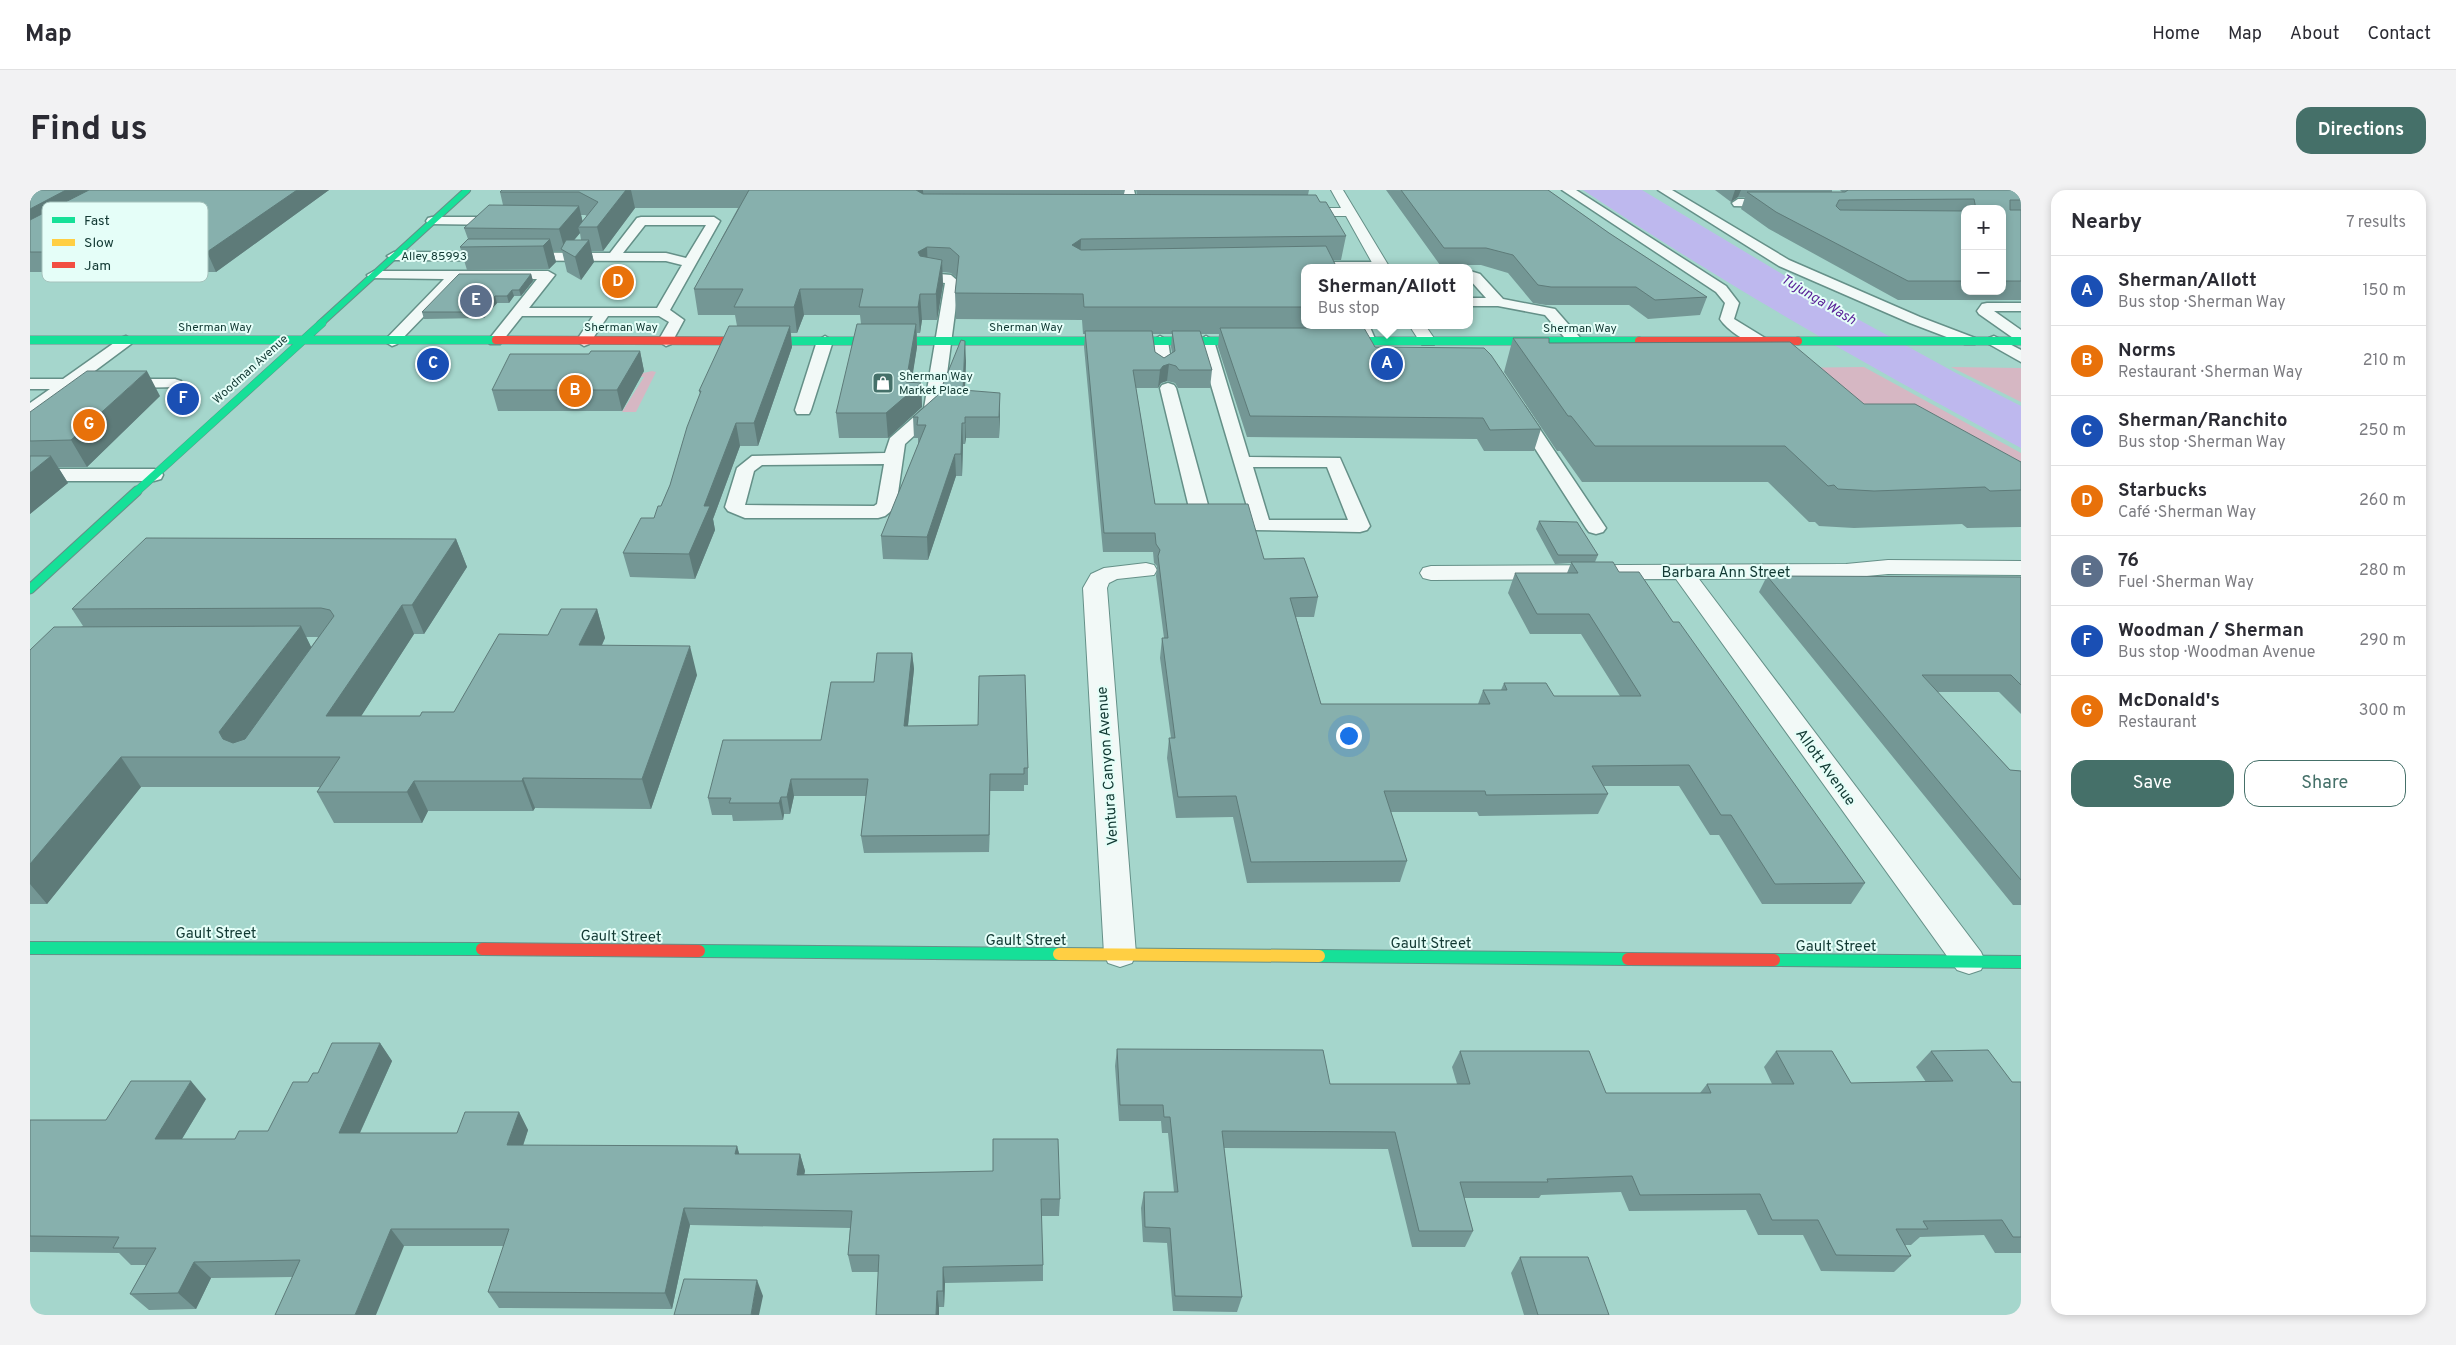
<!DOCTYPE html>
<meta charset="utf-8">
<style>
body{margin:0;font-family:Overpass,sans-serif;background:#f2f2f3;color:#2b2b33}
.controls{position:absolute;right:15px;top:15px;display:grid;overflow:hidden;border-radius:10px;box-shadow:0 2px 8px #0003}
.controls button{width:45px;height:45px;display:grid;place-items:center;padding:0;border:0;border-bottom:1px solid #e1e1e2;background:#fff;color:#2b2b33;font:25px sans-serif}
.you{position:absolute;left:1318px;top:545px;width:18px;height:18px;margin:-12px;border:4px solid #fff;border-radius:50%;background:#1a73e8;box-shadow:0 0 0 8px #1a73e833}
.badge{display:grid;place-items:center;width:32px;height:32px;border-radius:50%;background:#457069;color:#fff;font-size:16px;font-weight:700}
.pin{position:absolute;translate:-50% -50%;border:2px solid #fff;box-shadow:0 1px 5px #0006}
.popup{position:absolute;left:1271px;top:74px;width:172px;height:65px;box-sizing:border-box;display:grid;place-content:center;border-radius:10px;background:#fff;filter:drop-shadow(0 1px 4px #0005);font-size:16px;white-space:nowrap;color:#7c7c81}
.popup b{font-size:19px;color:#2b2b33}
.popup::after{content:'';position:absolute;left:50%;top:100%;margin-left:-10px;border:10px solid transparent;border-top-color:#fff}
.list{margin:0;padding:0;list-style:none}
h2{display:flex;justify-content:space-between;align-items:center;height:65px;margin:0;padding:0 20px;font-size:21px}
h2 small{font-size:16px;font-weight:400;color:#7c7c81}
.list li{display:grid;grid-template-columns:32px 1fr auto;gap:15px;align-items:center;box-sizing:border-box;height:70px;padding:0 20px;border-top:1px solid #e1e1e2}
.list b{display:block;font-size:19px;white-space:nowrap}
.list p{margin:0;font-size:16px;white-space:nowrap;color:#7c7c81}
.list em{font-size:16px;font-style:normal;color:#7c7c81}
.actions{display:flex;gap:10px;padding:15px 20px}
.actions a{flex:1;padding:11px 0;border:1px solid #457069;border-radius:15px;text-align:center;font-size:18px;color:#457069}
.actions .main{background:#457069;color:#fff}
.map{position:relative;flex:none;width:1991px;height:1125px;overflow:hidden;border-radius:15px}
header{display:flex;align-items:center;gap:30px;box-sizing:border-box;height:70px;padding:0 25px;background:#fff;border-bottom:1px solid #e1e1e2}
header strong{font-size:24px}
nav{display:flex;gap:28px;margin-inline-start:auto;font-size:18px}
.intro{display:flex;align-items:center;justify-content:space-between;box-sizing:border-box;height:120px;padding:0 30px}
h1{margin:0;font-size:35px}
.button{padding:12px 22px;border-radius:15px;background:#457069;color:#fff;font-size:18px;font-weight:700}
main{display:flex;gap:30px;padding:0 30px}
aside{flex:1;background:#fff;border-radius:15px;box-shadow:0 2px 8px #0003}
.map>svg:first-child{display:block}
</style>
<header>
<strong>Map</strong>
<nav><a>Home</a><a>Map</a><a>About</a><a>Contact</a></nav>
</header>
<div class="intro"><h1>Find us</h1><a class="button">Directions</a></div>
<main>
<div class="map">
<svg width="1991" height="1125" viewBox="0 0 1991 1125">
<rect width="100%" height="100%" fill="#a5d6cc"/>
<path fill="#d6b7c3" d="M1834,177L1991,263V317L1752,178Z
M1921,177L1991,178V212Z
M622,181L626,182L606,222H592L614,187L601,186Z"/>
<path fill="#beb8ee" d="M1553,0H1612L1822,126L1926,183L1991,216V258C1841,178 1694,94 1553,0Z"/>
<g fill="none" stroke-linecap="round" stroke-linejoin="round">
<g stroke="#659088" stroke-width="3">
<path id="lane" d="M1092,0H1104L1109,21L1107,24H1099L1097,21Z
M1532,0H1546L1696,96L1709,113L1704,129L1735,148L1738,151L1735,154C1722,158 1697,140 1690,129L1695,113L1686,102Z
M1628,0H1642L1759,70L1890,127L1945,148L1948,151L1945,154H1935L1880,133L1749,76Z
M1708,9H1746L1752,13L1746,17L1704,16L1702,13Z
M402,27H475L481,31L475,35L398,34L396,31L398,28Z
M611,27H684L690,31L640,120L654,130L641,154L636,156L628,151L639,132L629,126H578L559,154L554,156L546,151L563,126H492L470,154H460L457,151L460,148L507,89H430L367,154L362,156L354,151L414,89L339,88L337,85L344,81H518L525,85L499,118H627L652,75L636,71L364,70L357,66L364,62L580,63L607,28ZM615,35H676L656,68L636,63H593Z
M1272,72H1352L1359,76L1267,79L1265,76L1267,73Z
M1440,81L1450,84L1473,109L1525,119L1553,151L1550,154H1540L1515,125L1468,116H1440V108H1456L1440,90Z
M898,83L921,85L929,92L914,207L908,224L875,254L866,317L855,326L848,328H715L698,321L695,317L707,278L722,266L855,263L860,248L894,218L915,93L893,90L891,87ZM854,274L847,314L844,316L715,315L724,281L732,275Z
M1957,113H1991V121H1964L1991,140V152L1986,150L1949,124L1947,121L1952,114Z
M1324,135H1339L1346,151L1343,154H1333Z
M96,146L104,151L101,154L54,189H145L151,191L153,194L151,197L41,199L6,225L0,226V213L20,199H0V189H33L91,148Z
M795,146L803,151L781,220L779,224H767L765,220L787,151Z
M1130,146L1138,151L1142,178L1134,183L1126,178L1122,151Z
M1176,146L1184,151L1219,267L1310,268L1340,336L1337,340L1330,342L1224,340L1168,151ZM1223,277H1297L1318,330H1239Z
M1964,146L1991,160V172L1959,154L1956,151L1959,148Z
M1138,193L1144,195L1146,198L1181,326L1178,330H1164L1161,326L1130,198L1132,195Z
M1489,216L1495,217L1576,338L1573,342L1566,344L1559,342L1556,338L1481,221L1483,217Z
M0,279H124L131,281L133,285L131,289L124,291H0Z"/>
</g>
<g stroke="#659088" stroke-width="2">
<path id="street" d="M1301,0H1313L1360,78H1345L1316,26H1264L1257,22L1264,18H1311Z
M1379,135H1395L1406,151L1404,155H1392Z
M1858,370L1991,371V385L1858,384L1816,388L1669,389L1951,762L1955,771L1951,780L1939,784L1927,780L1646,389L1401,390L1393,388L1390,383L1393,378L1401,376L1816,374Z
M1116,373L1124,375L1127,380L1124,385L1087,389L1079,393L1077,398L1106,764L1102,773L1090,777L1078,773L1074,764L1053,398L1061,384L1074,378Z"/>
</g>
<g stroke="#659088" stroke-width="8">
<path id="fast-far3" d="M290,134L437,0"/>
</g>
<g stroke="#659088" stroke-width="9">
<path id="fast-far2" d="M0,150H466
M719,151H1227
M1305,151H1609
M1768,151H1991
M106,302L292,133"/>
</g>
<g stroke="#659088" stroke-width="11">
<path id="fast-far1" d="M0,399L107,301"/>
</g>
<g stroke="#659088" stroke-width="14">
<path id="fast" d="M0,758L452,759
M669,761L1029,764
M1289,766L1598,769
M1744,770L1991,772"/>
</g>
<g stroke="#659088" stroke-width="14">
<path id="slow" d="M1029,764L1289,766"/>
</g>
<g stroke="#659088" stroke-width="9">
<path id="jam-far1" d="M466,150L719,151
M1609,151H1768"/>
</g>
<g stroke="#659088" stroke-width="14">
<path id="jam" d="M452,759L669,761
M1598,769L1744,770"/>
</g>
<use href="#lane" fill="#f2f9f7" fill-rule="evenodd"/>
<use href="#street" fill="#f2f9f7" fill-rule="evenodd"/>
<use href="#fast-far3" stroke="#16e098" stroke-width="6"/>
<use href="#fast-far2" stroke="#16e098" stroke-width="8"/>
<use href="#fast-far1" stroke="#16e098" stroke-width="9"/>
<use href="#fast" stroke="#16e098" stroke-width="12"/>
<use href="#slow" stroke="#ffcf43" stroke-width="12"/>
<use href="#jam-far1" stroke="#f24e42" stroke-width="8"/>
<use href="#jam" stroke="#f24e42" stroke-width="12"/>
</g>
<path fill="#749795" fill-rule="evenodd" d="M0,0H299L186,82H0Z
M472,0H1095L1094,4H1107L1106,0H1279L1278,5L1290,12L1316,46L1311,70H1303L1274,78V135H1325V138L1345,157L1511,239L1504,261H1454L1447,249L1217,247L1188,157L1189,144H1170L1182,180L1180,198H1148L1145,193L1137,191L1131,193L1128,198H1106L1125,314L1234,369L1288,407L1284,427H1266L1291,514H1448L1453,500H1471L1474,493L1524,506H1590L1551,444H1500L1478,403L1485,383H1537L1541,373L1525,374L1506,339L1509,331L1568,365L1565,372L1589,382L1643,432L1835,693L1821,714H1732L1689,645H1680L1649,596H1574L1578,604L1568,624L1449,626L1447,622H1361L1377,671L1370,692L1217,693L1203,627L1146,628L1137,568L1139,548H1141L1130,468L1132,448H1134L1126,386L1127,376L1124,373L1123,362H1073L1054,157L1055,144H1053L1052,130L926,129L925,103L927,88L921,83L912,82L913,95L907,130H892L890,143H887V157L881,192L891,193L892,217L858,248H809L806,223L831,134L830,125H774L767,143H761L762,157L728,256H710L683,329L685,340L665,389L600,387L593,363L624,328L631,316L640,295L670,204L669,201L707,136L705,125H668L664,99L708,18H605L573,61H561L564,72L551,90L537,82L532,61H523L526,72L519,79L437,80L430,57L438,49L434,38L473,15L470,2ZM551,25H555L557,26L552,31ZM550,43L551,50H544ZM1123,144H1142L1141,157L1142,163L1134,168L1125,162Z
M1356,0H1518L1579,43L1677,107L1670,125L1618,129L1599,115H1516L1503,113L1478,83L1451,75H1410Z
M1685,0H1802V2H1812L1810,0H1991V110H1868L1739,39L1711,19L1715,7H1708L1701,12ZM1935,19H1972V101H1935Z
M501,84L503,91L491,106H484L479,113H467L454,128L394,129L392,122Z
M1483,148L1519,153L1834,214L1991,272V337L1937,338L1932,334L1824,338L1789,336L1785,332H1779L1738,292H1552L1530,261H1527L1474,182Z
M610,161L614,181L592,221H468L462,200L559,164Z
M936,171L935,200L970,224L969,248H936L935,254H933L932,286H926L898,370L853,369L851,346L888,255V248H884L883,227L909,204Z
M130,206L57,277H28L38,293L0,324V222Z
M426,349L437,377L394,444H384L331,526H390L424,522L518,445L567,419L575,448L572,455L667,485L621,619L505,618L503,621H398L392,633H304L287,602L290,597H111L17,714H0V460L53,436L42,419ZM276,447H288L281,457Z
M1737,386L1991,387V524L1969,502H1907L1980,580L1991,581V715H1983L1729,402Z
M882,463L884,479L878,536L998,578V595H994V601H960L959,662L834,663L831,646L836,606H764L760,624H754L753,630L703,631L702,625H682L678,608L791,550L844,492Z
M350,853L362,871L330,943H427L489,922L498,940L493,956H707L709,964H770L775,981L774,984L1030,1009L1029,1026H1011L1013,1075V1091L915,1093L914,1117H909L848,1082H822L818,1065L820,1038L660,1035L642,1119L469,1118L458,1102L474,1056H374L262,1087L181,1088L166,1119L119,1120L100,1104L116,1075H101L89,1063L0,1062V930H76L176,909L152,949H205L238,941L278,892L288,883Z
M1087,859L1300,894H1427L1422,877L1430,861L1576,903H1670L1677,894H1742L1734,877L1746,861L1821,893L1896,892L1886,877L1901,861L1982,892H1991V1063H1965L1954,1045L1890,1047L1881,1055H1875L1881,1066L1864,1082L1791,1081L1773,1045H1728L1716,1020L1599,1021L1591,1002L1511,1005L1509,1008H1434L1443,1041L1435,1057H1382L1358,959L1194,958L1212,1107L1207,1122L1143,1121L1137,1053L1113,1052L1111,1018L1114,1002H1144L1138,943H1132L1131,931H1089L1085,876Z
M1490,1067L1579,1125H1494L1481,1083Z"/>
<path fill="#5e7b79" d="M36,0H78L0,43V19Z
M267,0H299L186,82L177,62Z
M596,0H601L605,18L573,61L567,37Z
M884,0H893L894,15Z
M1705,0H1711L1708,7L1701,12Z
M549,16L554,37H548L550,43L535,61L529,39Z
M520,49L526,72L519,79L513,56Z
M1051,49L1050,73L1042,55Z
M559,50L564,72L551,90L545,67Z
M897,57L898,81L888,62Z
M912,70L913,95L907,130L906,104Z
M501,84L503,91L491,106L489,100Z
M770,99L774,125L767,143L764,117Z
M482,100L484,106L479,113L477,106Z
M890,104L892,130L890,143L888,117Z
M465,106L467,113L454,128L452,122Z
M886,134L887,157L880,202L891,193L892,217L858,248L856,223L876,192Z
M760,136L762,157L728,256L724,233Z
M935,151L936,171L934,221L933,200Z
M610,161L614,181L592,221L587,200Z
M1139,174L1137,191L1131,193L1128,198L1130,180L1133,176Z
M117,181L130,206L57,277L41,250Z
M970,203V224L969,248V227Z
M935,227L936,248L935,254Z
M706,233L710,256L683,329L685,340L665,389L659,364L674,316Z
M932,233L933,254L932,286L931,264Z
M925,264L926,286L898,370L897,347Z
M21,266L38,293L0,324V283Z
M426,349L437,377L394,444L382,415Z
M372,415L384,444L312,556L296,526Z
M567,419L575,448L558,484L549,455Z
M271,436L285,465L204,567L189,542Z
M660,456L667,485L621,619L612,589Z
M882,463L884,479L876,553L874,536Z
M91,567L111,597L17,714L0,694V674Z
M960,584V601L959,662V645Z
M493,588L505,618L503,621L492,591Z
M761,589L764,606L760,624L757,607Z
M384,591L398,621L392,633L377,602Z
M751,607L754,624L753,630L749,613Z
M350,853L362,871L322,960L309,943Z
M161,891L176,909L141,967L125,949Z
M489,922L498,940L487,973L477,955Z
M707,956L712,974L705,964Z
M770,964L775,981L771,1002L767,985Z
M654,1018L660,1035L642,1119L635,1103Z
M361,1039L374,1056L346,1125H325Z
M164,1072L181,1088L166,1119L148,1103Z
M913,1077L915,1093L914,1117L913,1101Z
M727,1090L733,1106L729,1125H721Z
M907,1101L909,1117V1125H906Z"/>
<path fill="#87b0ad" stroke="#5e7b79" d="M0,0H36L0,19Z
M59,0H267L177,62H0V30Z
M472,0H596L567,37H548L568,12L549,2H470Z
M719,0H886L893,4L1286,5L1290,12H1296L1316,46L1051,49L1042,55L1051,60L1296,56L1307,78H1274V117H1054L1053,104L925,103L929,66L920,58L897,57L888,62L890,66L912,70L906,104H890L888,117H829L833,99H770L764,117H704L713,99H664Z
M1371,0H1518L1579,43L1677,107L1625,110L1606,97H1521L1508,95L1483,65L1456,58H1414Z
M1818,0H1991V10H1980V20H1991V91H1972V19H1946L1944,9L1809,10L1806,16L1810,20L1935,21V91H1878L1746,22L1717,2H1815Z
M459,15L549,16L529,39L434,38Z
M438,49H520L513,56L430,57Z
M536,50H559L545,67L531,59Z
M429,84H501L489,100H482L477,106H465L452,122H392Z
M827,134H886L876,192L891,193L856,223H806Z
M699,136H760L724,233H706L674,316H680L659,364L593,363L611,328H624L628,316H631L640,295L657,237L671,201H669Z
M1190,138H1334L1345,157L1454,158L1461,165L1511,239L1460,240L1453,228L1220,226Z
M1055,141H1122L1125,162L1134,168L1145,161L1142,141H1170L1182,180H1149L1146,176L1139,174L1133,176L1130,180H1103L1125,314H1218L1234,369L1274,368L1288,407L1260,408L1291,514H1460L1453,500H1477L1474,493H1516L1524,506H1611L1559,424H1507L1485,383H1548L1541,372H1583L1589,382H1609L1643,432H1649L1835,693L1745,694L1701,625H1691L1659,575L1562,576L1578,604L1456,605L1455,601H1354L1377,671L1221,672L1206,606L1148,607L1139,548H1145L1132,448H1138L1128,366L1130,360L1126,354L1125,343H1074Z
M1483,148H1519V153L1760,152L1834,214H1885L1991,272V300L1960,301L1955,297L1844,301L1808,299L1804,295L1798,296L1755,256H1565L1541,226H1538Z
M931,150L935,151L933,200L970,203L969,227H935V233H932L931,264H925L897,347L851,346L896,235H887L888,227H883L909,204Z
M561,161H610L587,200H462L480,164H559Z
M57,181H117L41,250L0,251V222Z
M0,266H21L0,283Z
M1509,331L1547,332L1568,365H1528Z
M116,348L426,349L382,415H372L296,526H390L392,522H424L469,444L518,445L531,419H567L549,455L660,456L612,589L493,588L492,591H384L377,602H287L310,567H91L0,674V460L24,437L271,436L189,542L193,549L203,553L215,549L304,426L300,420L291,418L42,419Z
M1737,386L1991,387V495L1981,485H1892L1980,580L1991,581V690Z
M847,463H882L874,536L948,535L949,486L995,485L998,578H994V584H960L959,645L831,646L838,589H761L757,607H751L749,613H699L701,608H678L693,550H791L801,492H844Z
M302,853H350L309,943H427L435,922H489L477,955L707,956L705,964H770L767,985L963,981V949H1028L1030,1009H1011L1013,1075L913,1077V1101H907L906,1125H846L849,1065H818L822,1021L654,1018L635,1103L458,1102L479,1039H361L325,1125H245L270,1070L164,1072L148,1103L100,1104L126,1058H83L89,1047L0,1046V930H76L101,891H161L125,949H205L209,941H238L263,892H278L283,883H288Z
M1087,859L1293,860L1300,894H1440L1430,861H1559L1576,903H1681L1677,894H1764L1746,861H1802L1821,893L1923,891L1901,861L1958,860L1982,892H1991V1047H1983L1972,1030L1893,1031L1898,1039H1866L1881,1066L1806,1065L1788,1030H1742L1730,1004L1610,1005L1602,986L1517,989L1518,992H1430L1443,1041H1389L1365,942L1192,941L1212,1107L1145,1106L1140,1038L1115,1037L1114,1002H1148L1140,927H1134L1133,915H1090Z
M1490,1067H1558L1579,1125H1508Z
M654,1089L727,1090L721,1125H644Z"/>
<defs>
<g id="shop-square" transform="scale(1.125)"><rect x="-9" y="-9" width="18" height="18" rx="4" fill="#457069" stroke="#e5fef8"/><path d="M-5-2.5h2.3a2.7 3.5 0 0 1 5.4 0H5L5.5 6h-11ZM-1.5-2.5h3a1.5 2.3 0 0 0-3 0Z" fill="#fff"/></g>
</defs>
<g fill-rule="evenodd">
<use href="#shop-square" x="853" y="193"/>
</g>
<g text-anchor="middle" stroke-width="4" stroke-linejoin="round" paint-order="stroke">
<g font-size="12" fill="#123933" stroke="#e5fef8">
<text x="404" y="70">Alley 85993</text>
<text x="185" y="141">Sherman Way</text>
<text x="591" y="141">Sherman Way</text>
<text x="996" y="141">Sherman Way</text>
<text x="1550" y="142">Sherman Way</text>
<text transform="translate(220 179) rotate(-42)" y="4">Woodman Avenue</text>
</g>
<g font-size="12" fill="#123933" stroke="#e5fef8" text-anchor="start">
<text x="869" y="190">Sherman Way<tspan x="869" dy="14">Market Place</tspan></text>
</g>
<g font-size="14" font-style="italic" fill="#5a2298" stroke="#e5fef8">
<text transform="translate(1789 109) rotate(31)" y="5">Tujunga Wash</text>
</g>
<g font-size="15" fill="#123933" stroke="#e5fef8">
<text x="1696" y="387">Barbara Ann Street</text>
<text transform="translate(1077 576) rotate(-94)" y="5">Ventura Canyon Avenue</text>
<text transform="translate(1796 577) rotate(54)" y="5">Allott Avenue</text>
<text x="186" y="748">Gault Street</text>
<text transform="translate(591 746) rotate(1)" y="5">Gault Street</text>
<text x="996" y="755">Gault Street</text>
<text x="1401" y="758">Gault Street</text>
<text x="1806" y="761">Gault Street</text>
</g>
</g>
<rect x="12" y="12" width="166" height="80" rx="8" fill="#e5fef8" stroke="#a6c3bd" stroke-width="1"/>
<rect x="22" y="27" width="23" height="6" fill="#16e098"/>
<rect x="22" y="49" width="23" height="7" fill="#ffcf43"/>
<rect x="22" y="72" width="23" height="6" fill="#f24e42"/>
<g font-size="14" fill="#123933">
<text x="54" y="35">Fast</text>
<text x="54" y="57">Slow</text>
<text x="54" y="80">Jam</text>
</g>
</svg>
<div class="controls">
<button>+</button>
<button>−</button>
</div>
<div class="you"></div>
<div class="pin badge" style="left:1357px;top:174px;background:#1a4fb4">A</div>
<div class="popup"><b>Sherman/Allott</b>Bus stop</div>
<div class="pin badge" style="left:545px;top:201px;background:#e8710a">B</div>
<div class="pin badge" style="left:403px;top:174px;background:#1a4fb4">C</div>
<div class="pin badge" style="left:588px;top:92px;background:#e8710a">D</div>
<div class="pin badge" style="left:446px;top:111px;background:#5c6f8a">E</div>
<div class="pin badge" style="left:153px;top:209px;background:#1a4fb4">F</div>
<div class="pin badge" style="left:59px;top:235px;background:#e8710a">G</div>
</div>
<aside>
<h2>Nearby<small>7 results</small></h2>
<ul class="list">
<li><span class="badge" style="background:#1a4fb4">A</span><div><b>Sherman/Allott</b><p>Bus stop · Sherman Way</p></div><em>150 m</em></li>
<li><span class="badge" style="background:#e8710a">B</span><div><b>Norms</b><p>Restaurant · Sherman Way</p></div><em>210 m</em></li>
<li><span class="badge" style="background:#1a4fb4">C</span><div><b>Sherman/Ranchito</b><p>Bus stop · Sherman Way</p></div><em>250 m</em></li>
<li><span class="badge" style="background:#e8710a">D</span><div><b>Starbucks</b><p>Café · Sherman Way</p></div><em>260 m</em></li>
<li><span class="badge" style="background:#5c6f8a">E</span><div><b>76</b><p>Fuel · Sherman Way</p></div><em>280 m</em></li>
<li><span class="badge" style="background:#1a4fb4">F</span><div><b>Woodman / Sherman</b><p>Bus stop · Woodman Avenue</p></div><em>290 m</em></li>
<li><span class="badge" style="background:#e8710a">G</span><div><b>McDonald's</b><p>Restaurant</p></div><em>300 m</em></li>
</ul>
<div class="actions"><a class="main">Save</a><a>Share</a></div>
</aside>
</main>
